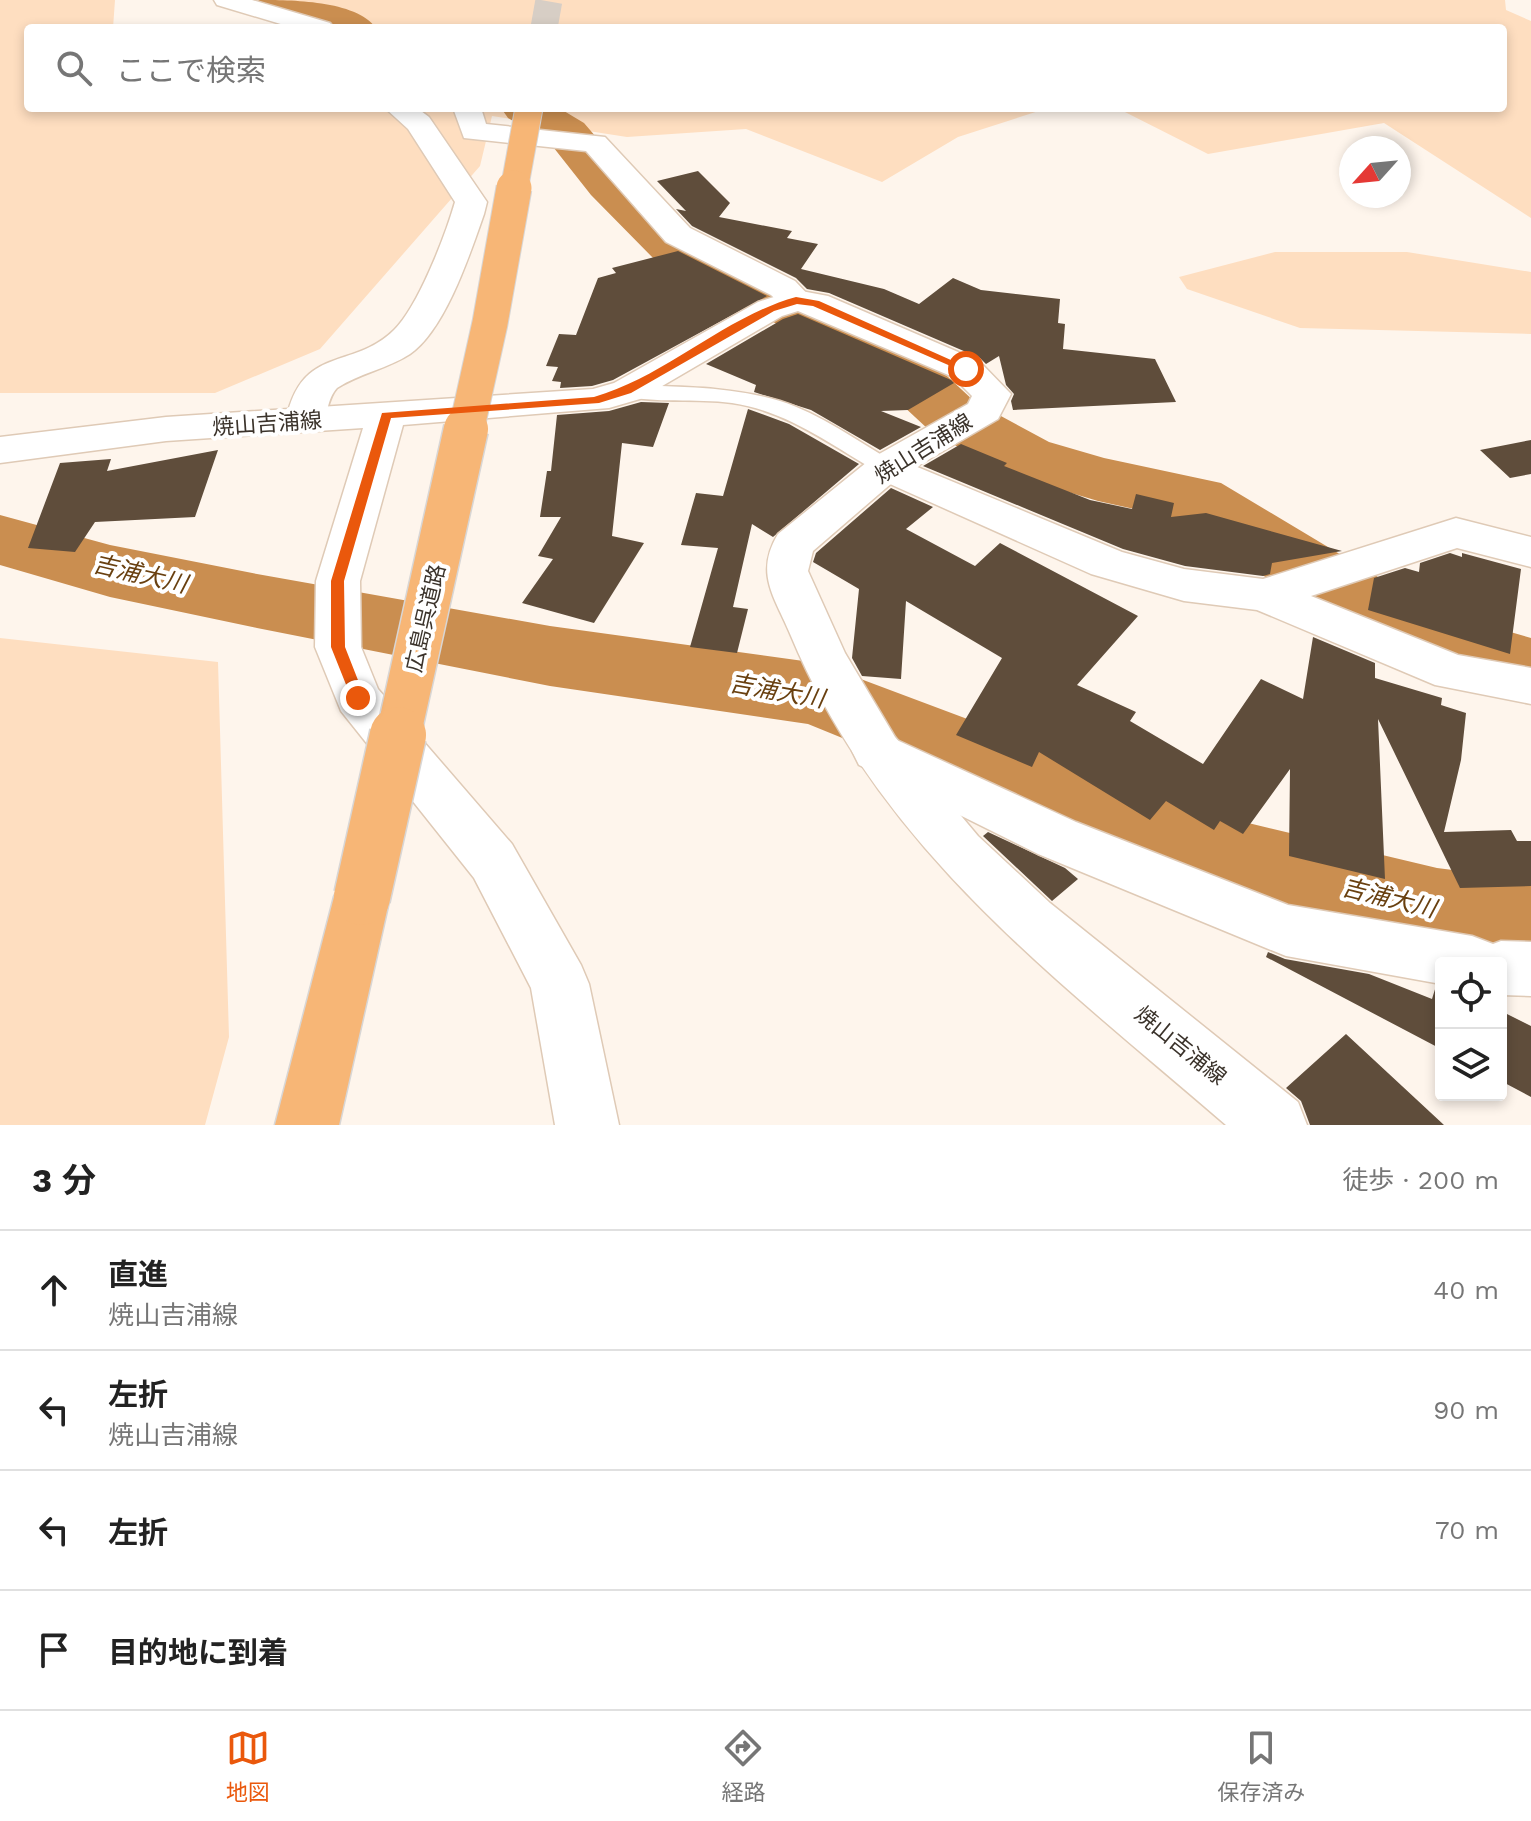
<!DOCTYPE html>
<html lang="ja">
<meta charset="utf-8">
<style>
body{margin:0;font-family:"Work Sans","Noto Sans JP",sans-serif;background:#f6f6f6;color:#222}
.controls{position:absolute;right:24px;bottom:24px;display:grid;overflow:hidden;border-radius:8px;box-shadow:0 4px 12px #0003}
.controls button{width:72px;height:72px;display:grid;place-items:center;padding:0;border:0;border-bottom:2px solid #e0e0e0;background:#fff;color:#222;font:40px sans-serif}
.compass{position:absolute;left:1339px;top:136px;width:72px;height:72px;border-radius:50%;background:#fff;box-shadow:0 4px 12px #0003;rotate:243deg}
.stop{position:absolute;width:24px;height:24px;margin:-18px;border:6px solid #ea580c;border-radius:50%;background:#fff}
.stop.end{background:#ea580c;border-color:#fff;box-shadow:0 2px 8px #0008}
.list{margin:0;padding:0;list-style:none}
h2{display:flex;justify-content:space-between;align-items:center;height:104px;margin:0;padding:0 32px;font-size:34px}
h2 small{font-size:26px;font-weight:400;color:#767676}
.list li{display:grid;grid-template-columns:52px 1fr auto;gap:24px;align-items:center;box-sizing:border-box;height:120px;padding:0 32px;border-top:2px solid #e0e0e0}
.list b{display:block;font-size:30px;white-space:nowrap}
.list p{margin:0;font-size:26px;white-space:nowrap;color:#767676}
.list em{font-size:26px;font-style:normal;color:#767676}
.icon{flex:none;width:44px;height:44px;fill:none;stroke:currentColor;stroke-width:2;stroke-linecap:round;stroke-linejoin:round}
.map{position:relative;flex:none;width:1531px;height:1125px;overflow:hidden}
.search{position:absolute;background:#fff;box-shadow:0 4px 12px #0003;left:24px;right:24px;top:24px;height:88px;display:flex;align-items:center;gap:20px;box-sizing:border-box;padding:0 28px;border-radius:8px;color:#767676;font-size:30px}
.sheet{height:584px;background:#fff}
nav{display:flex;justify-content:space-around;align-items:center;box-sizing:border-box;height:112px;border-top:2px solid #e0e0e0;background:#fff;font-size:22px;color:#767676}
nav a{display:grid;justify-items:center;gap:4px}
nav .on{color:#ea580c}
.map>svg:first-child{display:block}
</style>
<div class="map">
<svg width="1531" height="1125" viewBox="0 0 1531 1125">
<rect width="100%" height="100%" fill="#fef5ec"/>
<path fill="#fedec0" d="M0,0H115L113,28H28V108H1048L958,137L882,182L746,129L627,137L492,116L480,166L320,349L215,393H0Z
M270,0H1505L1506,10L1531,21V218L1384,123L1208,154L1117,108H1503V28H371Z
M1275,252H1407L1531,272V334L1300,328L1187,289L1179,277Z
M0,638L218,662L229,1037L205,1125H0Z"/>
<g fill="none" stroke-linecap="round" stroke-linejoin="round">
<path fill="#ca8e50" fill-rule="evenodd" d="M258,0C290,0 356,0 376,28C343,28 278,30 258,0Z
M501,108H559L584,123L627,173L696,237L819,298L947,376L975,402L1049,442L1104,458L1221,483L1378,577L1455,616L1531,638V698L1402,658L1324,615L1175,518L1098,501L1001,472L929,430L901,404L777,324L656,261L591,195L550,143L508,118Z
M0,515L110,545L257,574L550,626L818,663L1240,821L1437,868L1531,880V966L1437,952L1235,898L808,724L550,686L257,628L110,597L0,565Z"/>
</g>
<path fill="#5f4d3b" d="M698,171L730,203L719,217L792,231L787,238L818,244L801,269L884,289L919,304L953,278L981,290L1060,299L1058,323L1065,324L1063,349L1155,359L1176,402L1013,410L1011,401L1014,394L1006,385L999,356L986,364L980,358L829,293L807,289L796,278L692,226L676,209L686,211L657,181Z
M678,251L767,296L613,380L592,386L560,388L561,382L552,381L558,367L546,366L559,334L576,335L598,278L616,273L612,268Z
M798,314L951,380L954,383L908,410L881,411L921,427L880,450L811,410L754,392L756,385L706,364L783,319Z
M641,402L669,403L653,447L622,443L612,536L644,543L594,623L522,603L553,559L538,556L561,517H540L547,471H551L557,415L609,411Z
M748,409L789,424L859,464L773,537L752,524L733,607L748,609L737,653L690,647L718,548L681,545L696,493L723,496Z
M1531,440V474L1510,478L1480,450Z
M961,444L1007,463L1004,466L1090,500L1132,509L1136,494L1174,503L1171,517L1206,513L1342,551L1272,563L1270,574L1263,576L1185,566L1123,549L923,466Z
M218,450L195,517L95,522L75,552L28,548L60,463L111,459L107,471Z
M891,488L933,507L906,529L975,566L1000,543L1138,616L1077,685L1136,712L1130,721L1203,764L1261,679L1303,699L1313,637L1375,663V678L1442,698L1441,705L1466,713L1461,760L1444,832L1511,830L1517,841H1531V886L1460,888L1378,719L1385,879L1289,856L1290,769L1243,834L1220,821L1214,830L1166,801L1150,820L1039,752L1032,767L956,735L1002,658L906,601L901,679L862,676L852,658L859,589L813,562L816,553Z
M1450,553L1462,557V553L1521,569L1510,654L1368,610L1374,578L1405,568L1419,572L1420,563Z
M988,832L1065,868L1078,879L1052,901L983,836Z
M1268,952L1285,959L1369,974L1432,999L1436,986L1441,987V1049L1266,957Z
M1501,1011L1531,1026V1097L1501,1081Z
M1346,1034L1444,1125H1310L1301,1101L1286,1088Z"/>
<g fill="none" stroke-linecap="round" stroke-linejoin="round">
<path stroke="#d7cec5" stroke-width="27" stroke-dasharray="27 14" stroke-linecap="butt" d="M544,28L549,0"/>
<g stroke="#dfcab6" stroke-width="3">
<path id="lane" d="M627,385C678,387 730,386 780,401C821,414 857,441 894,462L897,467L894,472H878C831,445 787,411 732,403C695,398 655,404 620,395L617,391L620,387Z"/>
</g>
<g stroke="#dfcab6" stroke-width="3">
<path id="street" d="M214,0H252L330,23L334,28H294L217,5Z
M385,108H417L429,117L487,202L484,214C470,254 445,330 410,354C387,369 360,373 337,388C326,400 329,415 320,428L306,432L292,428L286,420C302,344 352,371 394,330C418,307 446,234 455,202L408,129Z
M453,108H481L486,124L605,137L690,228L795,281L813,300L808,307C791,312 784,307 771,295L666,242L586,151L464,138Z
M886,454L1122,552L1184,569L1263,579L1456,518L1531,537V567L1457,548L1311,596L1458,655L1531,668V704L1435,685L1257,610L1184,601L1091,574L872,476L866,467L872,458Z
M877,731L1076,822L1288,905L1472,936L1493,944L1501,941L1531,942V996L1501,995V963H1441V984L1286,956L1266,948L1038,854L859,765L852,751L859,737Z"/>
</g>
<g stroke="#dfcab6" stroke-width="3">
<path id="secondary" d="M796,290L828,296L979,361L1011,394L998,419L900,476L813,551L808,571L845,653L895,737L978,836L1050,903L1298,1102L1307,1125H1226C1057,979 880,849 791,636C775,597 754,574 778,534L872,458L968,404L972,396L953,377L798,311L782,316L640,399L609,408L403,425L360,581L361,647L378,689L512,844L581,965L589,984L619,1125H555L531,988L474,878L341,711L315,647L316,581L363,428L166,441L0,463V437L166,417L593,389L614,383L758,302Z"/>
</g>
<g stroke="#d8d6d5" stroke-width="3">
<path id="highway" d="M362,873L382,880L390,897L339,1125H275L334,897L342,880Z"/>
</g>
<use href="#lane" fill="#fff" fill-rule="evenodd"/>
<use href="#street" fill="#fff" fill-rule="evenodd"/>
<use href="#secondary" fill="#fff" fill-rule="evenodd"/>
<use href="#highway" fill="#f7b676" fill-rule="evenodd"/>
<g stroke="#d8d6d5" stroke-width="29" stroke-linecap="butt">
<path id="highway-bridge-far3" d="M514,190L529,108"/>
</g>
<g stroke="#d8d6d5" stroke-width="37" stroke-linecap="butt">
<path id="highway-bridge-far2" d="M466,431L490,323L514,188"/>
</g>
<g stroke="#d8d6d5" stroke-width="47" stroke-linecap="butt">
<path id="highway-bridge-far1" d="M398,737L466,429"/>
</g>
<g stroke="#d8d6d5" stroke-width="59" stroke-linecap="butt">
<path id="highway-bridge" d="M362,897L398,735"/>
</g>
<use href="#highway-bridge-far3" stroke="#f7b676" stroke-width="27"/>
<use href="#highway-bridge-far2" stroke="#f7b676" stroke-width="35"/>
<use href="#highway-bridge-far1" stroke="#f7b676" stroke-width="44"/>
<use href="#highway-bridge" stroke="#f7b676" stroke-width="56"/>
</g>
<path fill="#ea580c" d="M796,297L819,301L971,369L962,371L813,306L797,304L774,311L631,393L599,403L391,418L344,581L345,647L365,698L358,703L353,702L331,647V581L382,413L594,397C667,376 724,317 796,297Z"/>
<g text-anchor="middle" stroke-width="8" stroke-linejoin="round" paint-order="stroke">
<g font-size="22" fill="#3b332b" stroke="#fff">
<text transform="translate(267 423) rotate(-4)" y="8">焼山吉浦線</text>
<text transform="translate(923 448) rotate(-32)" y="8">焼山吉浦線</text>
<text transform="translate(425 618) rotate(-77)" y="8">広島呉道路</text>
<text transform="translate(1181 1045) rotate(39)" y="8">焼山吉浦線</text>
</g>
<g font-size="24" font-style="italic" fill="#694010" stroke="#fff">
<text transform="translate(140 574) rotate(13)" y="8">吉浦大川</text>
<text transform="translate(777 691) rotate(10)" y="8">吉浦大川</text>
<text transform="translate(1389 898) rotate(14)" y="8">吉浦大川</text>
</g>
</g>
</svg>
<div class="controls">
<button><svg class="icon" aria-label="locate" viewBox="0 0 24 24"><circle cx="12" cy="12" r="6"/><path d="M12 2v4M12 18v4M2 12h4M18 12h4"/></svg></button>
<button><svg class="icon" aria-label="layers" viewBox="0 0 24 24"><path d="M12 4l9 5-9 5-9-5zM3 14l9 5 9-5"/></svg></button>
</div>
<svg class="compass" viewBox="-18 -18 36 36"><path d="M0-13l5 13h-10z" fill="#e53935"/><path d="M0 13l5-13h-10z" fill="#767676"/></svg>
<div class="stop" style="left:966px;top:369px"></div>
<div class="stop end" style="left:358px;top:698px"></div>
<div class="search"><svg class="icon" aria-label="search" viewBox="0 0 24 24"><circle cx="10" cy="10" r="6"/><path d="M15 15l6 6"/></svg>ここで検索</div>
</div>
<section class="sheet">
<h2>3 分<small>徒歩 · 200 m</small></h2>
<ul class="list">
<li><svg class="icon" aria-label="ahead" viewBox="0 0 24 24"><path d="M12 20V5M6 11l6-6 6 6"/></svg><div><b>直進</b><p>焼山吉浦線</p></div><em>40 m</em></li>
<li><svg class="icon" aria-label="left" viewBox="0 0 24 24"><path d="M17 20v-9H6M10 6l-5 5 5 5"/></svg><div><b>左折</b><p>焼山吉浦線</p></div><em>90 m</em></li>
<li><svg class="icon" aria-label="left" viewBox="0 0 24 24"><path d="M17 20v-9H6M10 6l-5 5 5 5"/></svg><div><b>左折</b></div><em>70 m</em></li>
<li><svg class="icon" aria-label="arrive" viewBox="0 0 24 24"><path d="M6 21V4h12l-3 4 3 4H6"/></svg><div><b>目的地に到着</b></div></li>
</ul>
</section>
<nav>
<a class="on"><svg class="icon" aria-label="map" viewBox="0 0 24 24"><path d="M3 6l6-2 6 2 6-2v14l-6 2-6-2-6 2zM9 4v14M15 6v14"/></svg>地図</a>
<a><svg class="icon" aria-label="directions" viewBox="0 0 24 24"><path d="M12 3l9 9-9 9-9-9zM9 14v-3h6M13 9l2 2-2 2"/></svg>経路</a>
<a><svg class="icon" aria-label="saved" viewBox="0 0 24 24"><path d="M7 4h10v16l-5-4-5 4z"/></svg>保存済み</a>
</nav>
